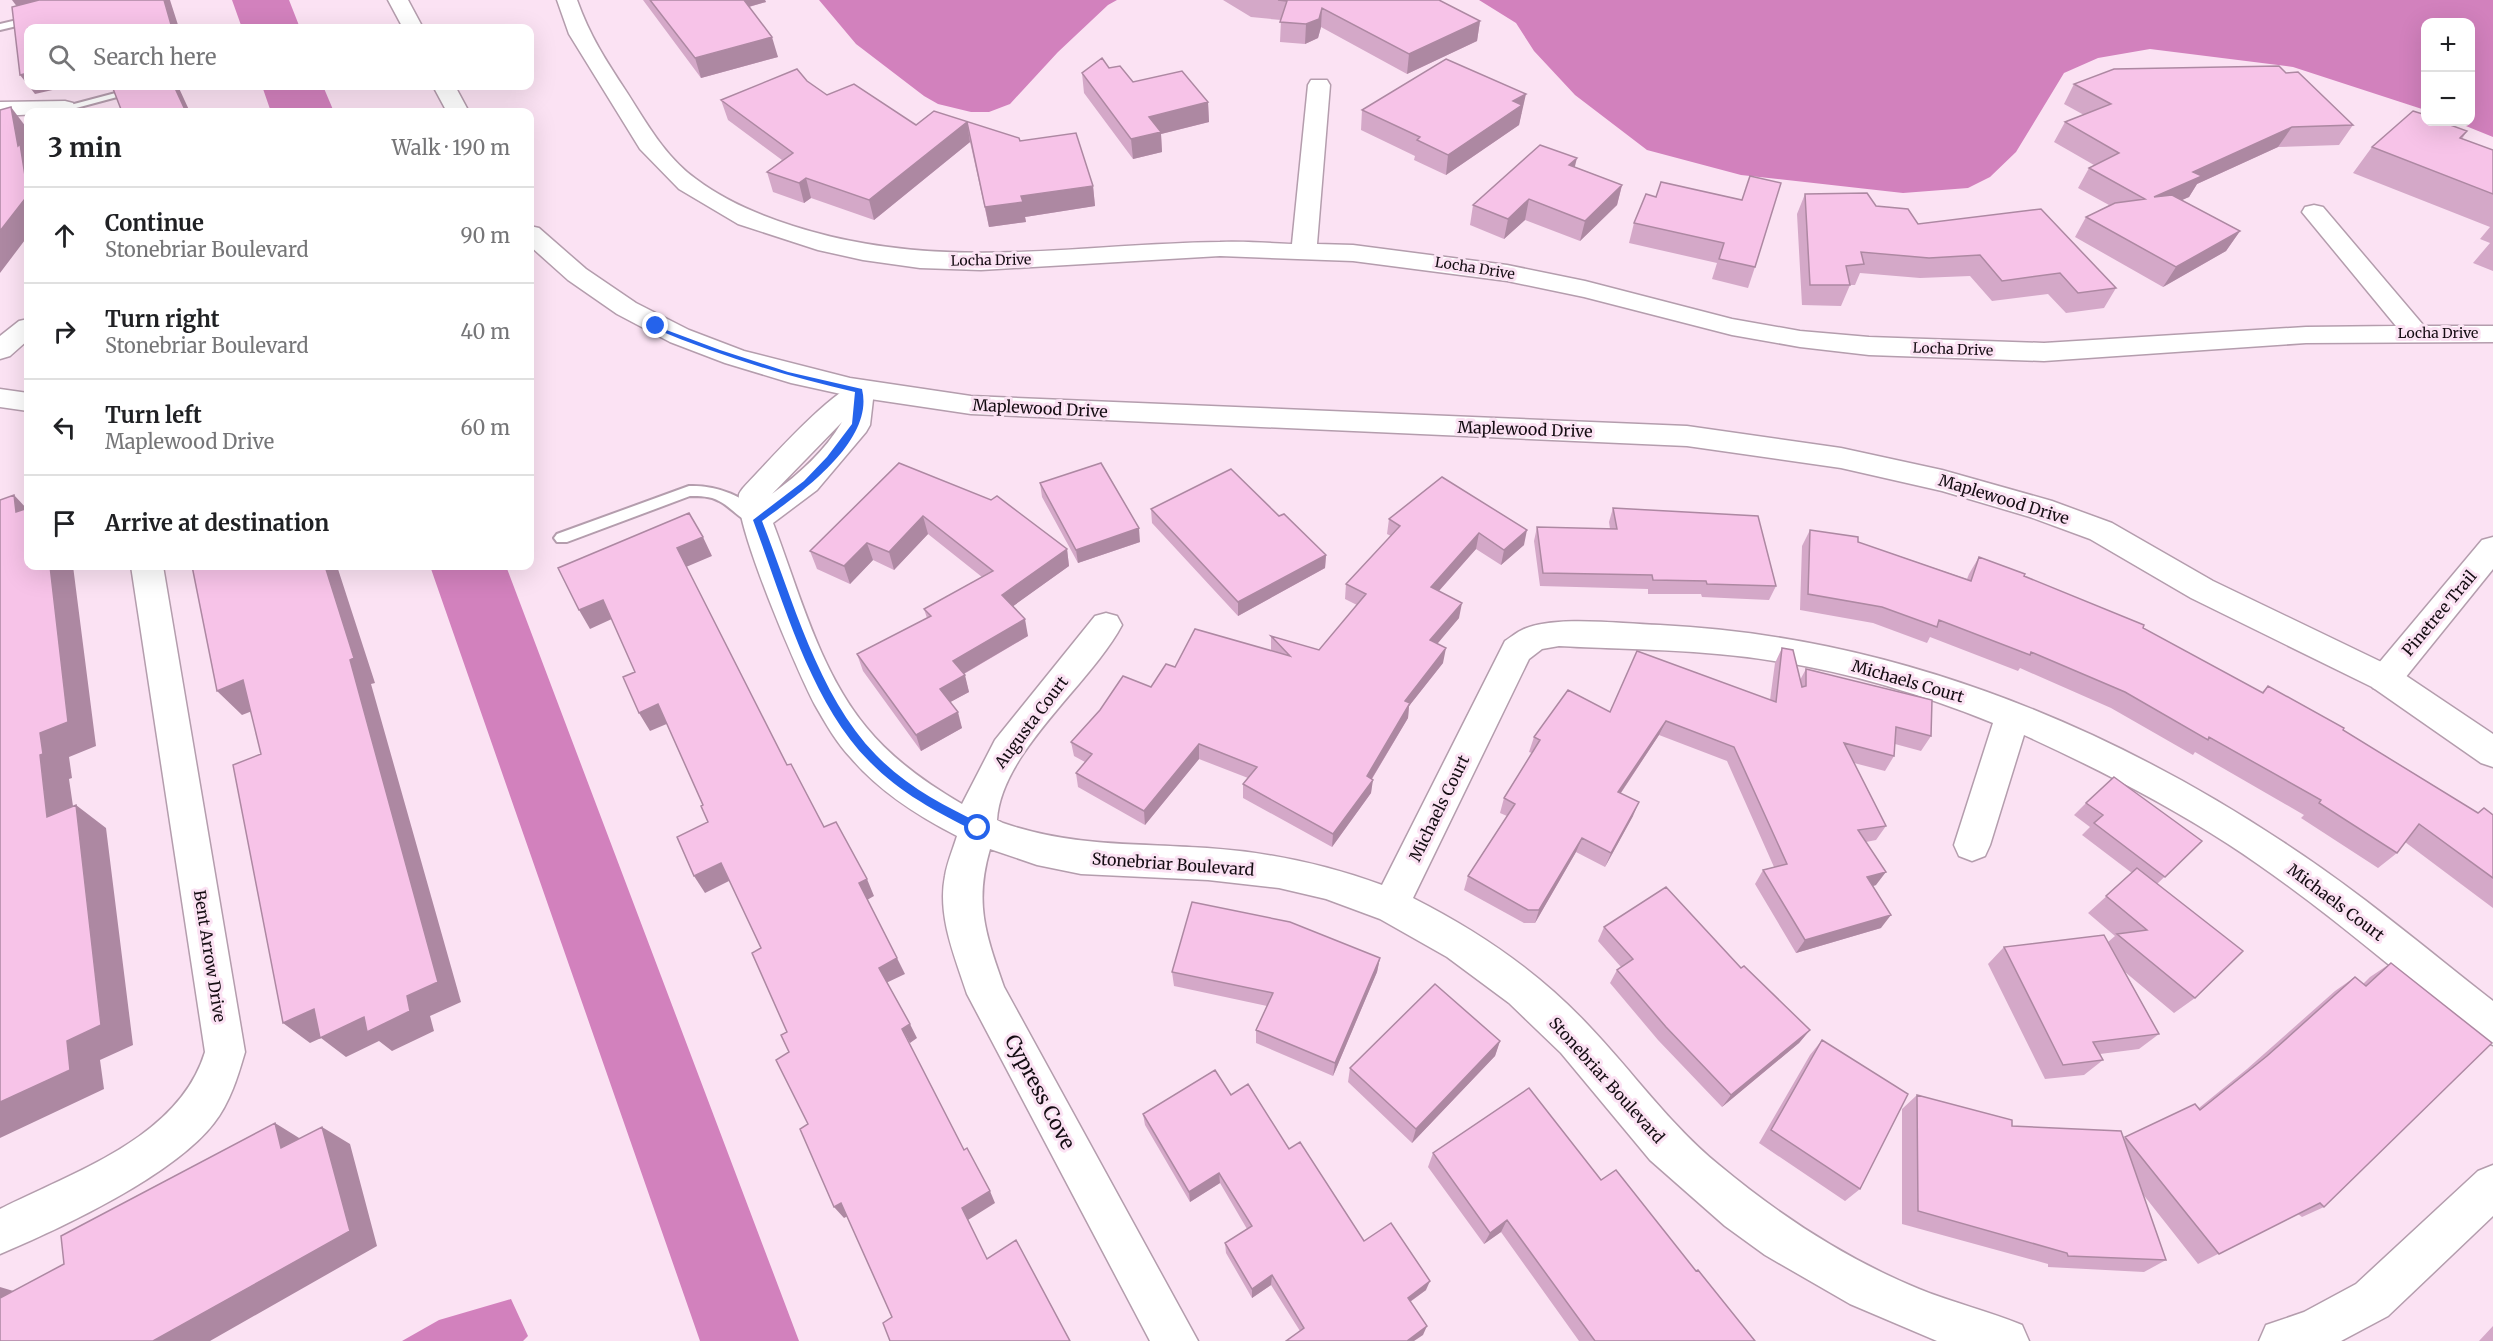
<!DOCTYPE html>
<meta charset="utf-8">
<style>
body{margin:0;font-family:Merriweather,serif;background:#f6f6f6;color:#202124}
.controls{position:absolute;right:18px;top:18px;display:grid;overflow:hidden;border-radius:12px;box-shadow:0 6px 24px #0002}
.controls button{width:54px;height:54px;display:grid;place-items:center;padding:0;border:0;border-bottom:2px solid #e0e0e0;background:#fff;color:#202124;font:30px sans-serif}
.stop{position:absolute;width:18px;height:18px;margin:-14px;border:4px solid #2563eb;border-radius:50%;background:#fff}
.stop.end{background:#2563eb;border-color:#fff;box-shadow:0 2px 6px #0008}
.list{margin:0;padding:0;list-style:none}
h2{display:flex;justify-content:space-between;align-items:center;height:78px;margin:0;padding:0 24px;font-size:26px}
h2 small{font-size:20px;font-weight:400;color:#757577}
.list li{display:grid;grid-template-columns:39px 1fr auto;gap:18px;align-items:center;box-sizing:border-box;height:96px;padding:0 24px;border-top:2px solid #e0e0e0}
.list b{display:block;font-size:22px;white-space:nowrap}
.list p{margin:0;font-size:20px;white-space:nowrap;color:#757577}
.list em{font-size:20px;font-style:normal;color:#757577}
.icon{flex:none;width:33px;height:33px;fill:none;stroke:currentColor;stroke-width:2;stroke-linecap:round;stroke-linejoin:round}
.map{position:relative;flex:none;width:2493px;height:1341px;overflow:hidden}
.search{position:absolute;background:#fff;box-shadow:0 6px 24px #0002;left:24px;top:24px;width:510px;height:66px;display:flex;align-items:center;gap:15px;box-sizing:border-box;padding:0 21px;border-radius:12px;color:#757577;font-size:22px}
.panel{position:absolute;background:#fff;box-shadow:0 6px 24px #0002;left:24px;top:108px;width:510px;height:462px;border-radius:12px}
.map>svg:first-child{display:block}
</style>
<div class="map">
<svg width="2493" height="1341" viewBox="0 0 2493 1341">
<rect width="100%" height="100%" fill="#fbe2f3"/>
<path fill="#d281bd" d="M232,0H289L300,28H242Z
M819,0H1117L1108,5L1058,52L1010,104L989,112H971L938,104L924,96L856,44Z
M1479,0H2493V137L2456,122H2470V22H2426L2425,110L2293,67L2150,49L2098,58L2064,73L2016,152L1990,177L1968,188L1903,193L1741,175L1647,150L1575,95L1534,51L1516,23Z
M262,86H323L334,112H271Z
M430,566H506L799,1341H700Z
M511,1299L528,1336L523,1341H402L439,1320Z"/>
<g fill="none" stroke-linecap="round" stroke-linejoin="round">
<g stroke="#b49dad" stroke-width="4">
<path id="service" d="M34,16L38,17V21L0,30V24Z
M142,86H158L65,111L59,108Z
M689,486C716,485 748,496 764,520L761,524C747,528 732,507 719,501C710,496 700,496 690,496L567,542H557L554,538L557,534Z"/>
</g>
<g stroke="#b49dad" stroke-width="3">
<path id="minor" d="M557,0H577C590,36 605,59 626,91C646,122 665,157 696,179C725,201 759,215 793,226C940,273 1071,244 1220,242C1244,241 1268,243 1292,244L1308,85L1311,80H1327L1330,85L1317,244L1353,245L1507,265L1585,281L1732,319L1800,331L1869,337L2044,343L2306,327L2396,326L2302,212L2305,207L2314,205L2323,207L2424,326H2493V342L2306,343L2044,361L1869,355L1800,347L1732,335L1584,297L1507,281L1353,261L1220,256L981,270L920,268L863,260L818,250L738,224L679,189L640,149L569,34Z
M65,101L73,103L77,112L0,116V102Z
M28,319V340L10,356L0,359V336L19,321Z
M860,382L870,385L874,391L870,425L866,432L817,490L773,523C799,591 819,670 866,727C892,759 926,783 962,804L995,740L1095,616L1106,613L1117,616L1122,625C1090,685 1001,752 997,820L1003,823C1073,847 1136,843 1207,848C1267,852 1325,864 1382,885L1505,641C1511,637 1517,632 1524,629C1555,615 1625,624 1660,625C1885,636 2097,719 2283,842C2357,890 2424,947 2493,1001V1045L2479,1039C2397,972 2317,902 2228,844C2163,802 2094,767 2024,735L1990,845L1985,856L1972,861L1959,856L1954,845L1993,723C1923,695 1849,672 1774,661C1703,649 1630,650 1559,646L1542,649L1529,659L1413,898C1478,931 1539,972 1589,1026C1633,1072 1669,1124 1719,1165C1779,1215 1846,1259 1919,1289C1953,1303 1989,1311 2022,1325L2029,1341H1937L1850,1304L1765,1255L1725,1226L1650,1160L1561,1053L1509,1003L1447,957L1380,919L1326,899L1279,888L1208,880L1081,874L1037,865L990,849C974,904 986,935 1004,987L1198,1341H1150L967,994C955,957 937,916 945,876C947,863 953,849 957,836C918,816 880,792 851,758C836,742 826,724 815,705C798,673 734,524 739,495C739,493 743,488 744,487C767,463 831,390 860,382ZM842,422C825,451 799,474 772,494Z
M0,389L28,393V411L0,407Z
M2493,537V569L2397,688L2385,692L2373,688L2368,679L2373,670L2482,540Z
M131,566H163L245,1052C238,1076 230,1103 214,1123C174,1175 62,1228 0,1254V1209C73,1172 179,1138 205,1052Z
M2493,1165V1216L2388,1316L2341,1341H2259L2266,1325L2304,1312L2356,1284L2478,1171Z"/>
</g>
<g stroke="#b49dad" stroke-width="3">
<path id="tertiary" d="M388,0H408L423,28H403Z
M433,86H455L469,112H447Z
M530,226L539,228L586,269L636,303L689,330L744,351L850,378L971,396L1687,426L1841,448L1942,470L2052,501L2112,523L2213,581L2396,669L2493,734V767L2481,763L2372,687L2191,598L2090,539L2030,517L1942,491L1841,468L1687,446L971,414L850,396L791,383L725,363L670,342L617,314L568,280L530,246Z"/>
</g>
<use href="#service" fill="#fff" fill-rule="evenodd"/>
<use href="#minor" fill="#fff" fill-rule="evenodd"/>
<use href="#tertiary" fill="#fff" fill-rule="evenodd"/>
</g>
<path fill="#d4a8c8" d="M643,0H765L766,2L749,7L778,57L701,78Z
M1223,0H1439L1480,21L1477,41L1407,74L1321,27L1318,38L1305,44L1280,42L1281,20L1251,17Z
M1109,68L1133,82L1208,102L1209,122L1161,134L1162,152L1133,159L1084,93L1082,73Z
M2286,73L2353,125L2339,145L2278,147L2197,184L2189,197L2181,200L2240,231L2226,251L2163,287L2075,237L2086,217L2109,205L2078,188L2089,168L2094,165L2054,142L2065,122L2084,115L2064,104L2074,84Z
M807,81L827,95L916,125L934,111L1020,141L1093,186L1095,206L1025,217L1026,222L989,227L970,142L874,220L811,198L804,203L773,192L767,172L782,160L728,120L721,100Z
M1362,110L1522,113L1521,114L1519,125L1446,175L1414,160L1415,156L1361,130Z
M2467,131L2462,139L2493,150V271L2473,263L2490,243L2480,239L2490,227L2353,173L2372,147Z
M1575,167L1622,185L1617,205L1580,241L1525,220L1504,239L1470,225L1473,205Z
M1661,182L1755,267L1748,288L1712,279L1717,263L1629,243L1634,223L1656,197Z
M1805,194L1876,206L1918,224L2116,288L2104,308L2066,313L2048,294L1992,301L1970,276L1920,278L1860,273L1855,285H1850L1841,306L1802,305L1797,214Z
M899,463L1067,549L1069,566L1013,606L1028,636L964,674L969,692L950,702L962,728L921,751L863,671L857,654L927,618L924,609L982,577L928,534L894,570L873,560L850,584L817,569L810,551Z
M1442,477L1524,545L1501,565L1476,549L1439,591L1459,618L1437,643L1443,663L1409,706L1408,718L1372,779L1371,793L1332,847L1243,798V784L1248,778L1199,759L1145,825L1078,787L1076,773L1085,762L1074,756L1071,742L1151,687L1175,667L1271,651V636L1319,650L1357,605L1345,599L1346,584L1391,536L1387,534L1389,519Z
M1040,483L1140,542L1078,563L1042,497Z
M1613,508L1776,586L1769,600L1702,597L1701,594H1648V589L1540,586L1534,541L1537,527L1610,529L1609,522Z
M1151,509L1279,516L1326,555L1325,568L1238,616L1152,523Z
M1810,530L1858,542L1967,579L1969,574L1979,557L2143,628L2261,693L2268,686L2343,730L2478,813L2484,808L2493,815V908L2405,842L2397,853L2378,868L2301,818L2304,815L2195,752L2193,755L2111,708L2020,668L2018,671L1930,637L1927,643L1873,623L1800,610L1802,546Z
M1782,648L1800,680L1806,669L1931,736L1921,751L1895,744L1894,756L1885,771L1854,763L1886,826L1876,840L1866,842L1876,885L1873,886L1881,928L1796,953L1755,884L1763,870L1774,867L1727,761L1659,735L1621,793L1633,816L1605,867L1576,852L1535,923H1524L1464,890L1468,876L1507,816L1500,813L1504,798L1532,753L1529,752L1534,737L1610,712L1770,700L1775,663Z
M2086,803L2202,841L2157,884L2195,998L2174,1013L2125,972L2159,1034L2139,1049L2100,1054L2103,1060L2084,1075L2045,1079L1988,964L2004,947L2108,942L2115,936L2088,913L2132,873L2082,835L2090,827L2074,815Z
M1604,927L1741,968L1810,1030L1799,1043L1722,1107L1658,1040L1610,983L1617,970L1621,967L1598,941Z
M1380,958L1377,972L1333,1076L1256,1043V1030L1267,1006L1174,986L1172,972Z
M2391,963L2324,1207L2302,1217L2298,1214L2198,1264L2142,1193L2166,1260L2144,1272L2048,1267V1264L1902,1224V1109L1917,1095L2012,1126L2123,1139L2199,1108L2247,1069L2335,991L2355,977L2363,984L2370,977Z
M1822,1040L1860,1189L1845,1201L1759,1143L1810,1055Z
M1500,1041L1495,1056L1412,1143L1348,1082L1350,1068Z
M1231,1095L1289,1149L1364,1241L1426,1290L1410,1302L1423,1335L1300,1331L1271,1285L1252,1298L1226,1253L1225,1243L1247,1229L1220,1183L1190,1202L1145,1125L1143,1114Z
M1433,1153L1601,1180L1696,1271L1755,1341H1579L1501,1232L1484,1244L1428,1167Z
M2493,1326V1341H2479Z"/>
<path fill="#ad88a2" d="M12,0H95L24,16Z
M164,0H170L179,28H172Z
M739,0H765L766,2L741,9Z
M1322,8L1321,27L1318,38L1305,44L1306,24Z
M1480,21L1477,41L1407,74L1409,54Z
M772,37L778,57L701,78L695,58Z
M28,73V86H70L35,94L20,75Z
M174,86H178L190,112H186Z
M1526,94L1519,125L1446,175L1448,155L1513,101Z
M1208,102L1209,122L1161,134L1162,152L1133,159L1131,139L1149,117Z
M11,107L26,127L28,140V236L0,273V231L18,146Z
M967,122L970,142L874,220L869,200Z
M2292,127L2278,147L2197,184L2189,197L2142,218L2154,197L2193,172Z
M1577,158L1572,178L1569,165Z
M806,178L811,198L804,203L799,183Z
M1622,185L1617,205L1580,241L1585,221Z
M1093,186L1095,206L1025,217L1026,222L989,227L985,207L1021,196Z
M1529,199L1525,220L1504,239L1508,219Z
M2240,231L2226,251L2163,287L2176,267Z
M14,495L28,510L16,512Z
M923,516L928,534L894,570L889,552Z
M1139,528L1140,542L1078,563L1076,550Z
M1527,530L1524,545L1501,565L1504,550Z
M1479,533L1476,549L1429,602L1431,587Z
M703,537L712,556L686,567L677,548Z
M867,543L873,560L850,584L844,566Z
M1067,549L1069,566L1005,612L1002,595Z
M1326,555L1325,568L1238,616V602Z
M50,566H73L96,746L69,757L72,778L69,779L78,840L47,817L40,755V733Z
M325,566H337L375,683L371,684L461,1002L430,1016L434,1031L392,1051L379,1041L346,1057L321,1038L310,1043L283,1023L314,1009L407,996Z
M603,600L614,618L590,629L579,610Z
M1462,603L1459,618L1428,655L1430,640Z
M1025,619L1028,636L958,677L953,661Z
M1446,648L1443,663L1409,706L1408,718L1365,790L1367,776L1405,701Z
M965,675L969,692L945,705L940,689Z
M243,680L267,705L242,715L217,691Z
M658,704L669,723L650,731L639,713Z
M958,712L962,728L921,751L916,735Z
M1666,721L1659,735L1612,806L1618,792Z
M1199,744V759L1145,825L1144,811Z
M1373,780L1371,793L1332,847L1333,834Z
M1639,802L1633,816L1605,867L1611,853Z
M76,805L106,828L133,1045L100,1060L104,1089L0,1138V1102L67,1041Z
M1582,838L1576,852L1535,923L1539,910Z
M721,863L731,880L705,893L694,876Z
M1886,872L1876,885L1857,891L1867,877Z
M867,879L874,896L867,900L859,883Z
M1891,915L1881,928L1796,953L1805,940Z
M897,958L905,974L886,983L879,968Z
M1380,958L1377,972L1333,1076L1335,1063Z
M910,1024L917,1038L910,1043L902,1029Z
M1810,1030L1799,1043L1722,1107L1731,1095Z
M1500,1041L1495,1056L1412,1143L1416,1129Z
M275,1123L304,1141L281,1148Z
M322,1127L350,1144L377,1246L210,1341H153Z
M1219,1173L1220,1183L1190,1202L1189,1192Z
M990,1191L995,1203L968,1220L993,1269L962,1208Z
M841,1203L850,1215L844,1218L834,1207Z
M1507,1220L1501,1232L1484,1244L1490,1233Z
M1272,1275L1271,1285L1252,1298V1289Z
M1430,1281L1426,1290L1404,1306L1408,1298Z
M0,1287L20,1293L0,1313Z
M1427,1326L1423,1335L1414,1341H1407Z"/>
<path fill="#f7c3e8" stroke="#ad88a2" stroke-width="1.5" d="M39,0H164L172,28H28V73L20,75L12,7Z
M650,0H744L772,37L695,58Z
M1278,0H1439L1480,21L1409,54L1322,8L1319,19L1306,24L1280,22L1287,1Z
M1102,58L1109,68L1120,66L1133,82L1182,71L1208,102L1149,117L1161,132L1131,139L1082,73Z
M1446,59L1526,94L1513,101L1522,105L1448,155L1417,140L1420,137L1362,110Z
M2279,66L2286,73L2298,72L2353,125L2292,127L2193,172L2202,176L2154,197L2172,195L2240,231L2176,267L2086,217L2115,203L2145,199L2089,168L2119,153L2065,122L2111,104L2074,84L2114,69Z
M797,69L807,81L827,95L854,84L916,125L934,111L1019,138L1020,141L1076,133L1093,186L1021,196L1023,202L985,207L967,122L869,200L806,178L799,183L767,172L793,153L721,100Z
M112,86H174L186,112H122Z
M11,107L18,146L20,144L28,195L0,231V110Z
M2413,111L2426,115V122H2442L2467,131L2460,138L2493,150V194L2372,147Z
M1540,145L1577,158L1569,165L1622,185L1585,221L1529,199L1508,219L1473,205Z
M1750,176L1781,183L1755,267L1719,259L1724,243L1634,223L1646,194L1656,197L1661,182L1742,200Z
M1867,193L1876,206L1908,209L1918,224L2041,209L2116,288L2078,293L2060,273L2002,281L1980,255L1929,258L1861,252L1864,264L1846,266L1850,285H1810L1805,194Z
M899,463L991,500L997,496L1067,549L1002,595L1025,619L953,661L965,675L940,689L958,712L916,735L857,654L931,616L924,609L993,571L923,516L889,552L867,543L844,566L810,551Z
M1101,463L1139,528L1076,550L1040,483Z
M1231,469L1279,516L1284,514L1326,555L1238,602L1151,509Z
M1442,477L1527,530L1504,550L1479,533L1431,587L1462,603L1430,640L1446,648L1405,701L1410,703L1367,776L1373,780L1333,834L1243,784L1257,767L1199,744L1144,811L1076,773L1092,754L1071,742L1100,710L1123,676L1151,687L1166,664L1175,667L1195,629L1290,656L1271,636L1319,650L1366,594L1346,584L1400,526L1389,519Z
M14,495L16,512L28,508V566H50L68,722L40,733L43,754L40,755L47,817L76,805L101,1025L67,1041L70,1070L0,1102V500Z
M1613,508L1758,516L1776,586L1707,584L1706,581L1653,580L1652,575L1543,573L1537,527L1617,529Z
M689,513L703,537L677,548L787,765L791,764L824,827L836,822L867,879L859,883L897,958L879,968L910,1024L902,1029L964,1150L967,1148L990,1191L962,1208L987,1259L1016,1240L1070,1341H890L883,1323L892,1317L841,1203L834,1207L800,1129L808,1124L776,1060L789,1052L781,1035L787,1032L752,953L761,948L721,863L694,876L677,837L708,822L701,806L703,805L658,704L639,713L623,677L635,672L603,600L579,610L558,568Z
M1810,530L1858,537V542L1971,581L1979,557L2025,574L2024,576L2144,625L2143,628L2263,693L2268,686L2344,728L2343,730L2478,813L2484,808L2493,815V878L2419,824L2397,853L2319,803L2321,800L2209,737L2208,740L2125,692L2031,652L2030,655L1939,620L1937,627L1882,607L1808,594Z
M192,566H325L354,658L350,660L438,982L407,996L410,1011L367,1032L364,1017L320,1038L314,1009L283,1023L233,765L261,754L243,680L217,691Z
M1782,648L1793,650L1802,687L1806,686V669L1932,700L1931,736L1896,727L1894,756L1844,743L1886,826L1858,830L1886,872L1867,877L1891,915L1805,940L1763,870L1787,864L1734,747L1666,721L1618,792L1639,802L1611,853L1582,838L1539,910H1528L1468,876L1515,804L1504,798L1540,740L1534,737L1568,690L1610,712L1637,651L1776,702Z
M2114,777L2202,841L2165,877L2094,823L2103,815L2086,803Z
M2137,868L2243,951L2195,998L2117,934L2147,930L2106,896Z
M1666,887L1741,968L1744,966L1810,1030L1731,1095L1666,1027L1617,970L1633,959L1604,927Z
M1192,902L1290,922L1380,958L1335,1063L1256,1030L1273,993L1172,972Z
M2104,935L2159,1034L2093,1042L2103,1060L2063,1065L2004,947Z
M2391,963L2492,1043L2324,1207L2320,1203L2219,1254L2125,1137L2195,1104L2200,1110L2267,1056L2355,977L2366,986Z
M1435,984L1500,1041L1416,1129L1350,1068Z
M1822,1040L1908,1094L1860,1189L1771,1130Z
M1215,1070L1231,1095L1248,1084L1289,1149L1300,1142L1364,1241L1391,1223L1430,1281L1408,1298L1427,1326L1407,1341H1286L1304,1328L1272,1275L1252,1289L1225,1243L1252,1226L1219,1173L1189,1192L1143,1114Z
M1529,1088L1601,1180L1616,1170L1696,1271L1698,1270L1755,1341H1595L1507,1220L1490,1233L1433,1153Z
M1917,1095L2012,1120V1126L2121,1131L2166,1260L2068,1256L2067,1253L1918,1211Z
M275,1123L281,1148L322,1127L350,1231L153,1341H0V1298L64,1264L61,1236Z"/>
<path fill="#2563eb" d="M653,325L720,350L788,372L862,389C875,442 799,494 762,521C792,597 818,696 876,755C906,786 944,806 982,824V831H975C936,812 899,792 869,761C810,702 782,597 753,520L804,481L827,457L852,424L855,392C785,376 720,356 653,328Z"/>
<g text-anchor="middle" stroke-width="6" stroke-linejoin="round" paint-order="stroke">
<g font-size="14" fill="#150d13" stroke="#fbe2f3">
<text transform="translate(991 260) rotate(-1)" y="5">Locha Drive</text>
<text transform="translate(1475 268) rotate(9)" y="5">Locha Drive</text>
<text x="2438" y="338">Locha Drive</text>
<text transform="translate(1953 349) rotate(2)" y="5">Locha Drive</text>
</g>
<g font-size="16" fill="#150d13" stroke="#fbe2f3">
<text transform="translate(1040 408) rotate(3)" y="6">Maplewood Drive</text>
<text transform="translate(1525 429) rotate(2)" y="6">Maplewood Drive</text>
<text transform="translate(2004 499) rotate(17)" y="6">Maplewood Drive</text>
<text transform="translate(2439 613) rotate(-50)" y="6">Pinetree Trail</text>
<text transform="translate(1908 681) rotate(16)" y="6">Michaels Court</text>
<text transform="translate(1031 722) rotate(-53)" y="6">Augusta Court</text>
<text transform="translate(1439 808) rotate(-64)" y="6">Michaels Court</text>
<text transform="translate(1173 864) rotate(4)" y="6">Stonebriar Boulevard</text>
<text transform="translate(2336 902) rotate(37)" y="6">Michaels Court</text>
<text transform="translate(210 956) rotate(81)" y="6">Bent Arrow Drive</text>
<text transform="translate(1607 1080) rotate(48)" y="6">Stonebriar Boulevard</text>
</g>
<g font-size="20" fill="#150d13" stroke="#fbe2f3">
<text transform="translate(1040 1092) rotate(62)" y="7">Cypress Cove</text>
</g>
</g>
</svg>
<div class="controls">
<button>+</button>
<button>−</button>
</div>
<div class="stop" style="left:978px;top:828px"></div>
<div class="stop end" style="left:656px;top:326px"></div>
<div class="search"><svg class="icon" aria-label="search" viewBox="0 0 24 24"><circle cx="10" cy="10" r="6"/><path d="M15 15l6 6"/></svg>Search here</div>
<section class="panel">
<h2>3 min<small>Walk · 190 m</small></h2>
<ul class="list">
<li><svg class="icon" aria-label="ahead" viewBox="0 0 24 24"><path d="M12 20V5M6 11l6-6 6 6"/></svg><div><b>Continue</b><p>Stonebriar Boulevard</p></div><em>90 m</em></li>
<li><svg class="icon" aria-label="right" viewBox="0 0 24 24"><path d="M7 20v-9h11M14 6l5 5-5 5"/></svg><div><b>Turn right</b><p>Stonebriar Boulevard</p></div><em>40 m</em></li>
<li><svg class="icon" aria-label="left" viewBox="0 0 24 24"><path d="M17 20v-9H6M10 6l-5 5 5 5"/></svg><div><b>Turn left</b><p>Maplewood Drive</p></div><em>60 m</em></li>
<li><svg class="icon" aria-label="arrive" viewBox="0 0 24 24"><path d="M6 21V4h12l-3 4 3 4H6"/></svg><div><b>Arrive at destination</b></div></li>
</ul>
</section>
</div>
